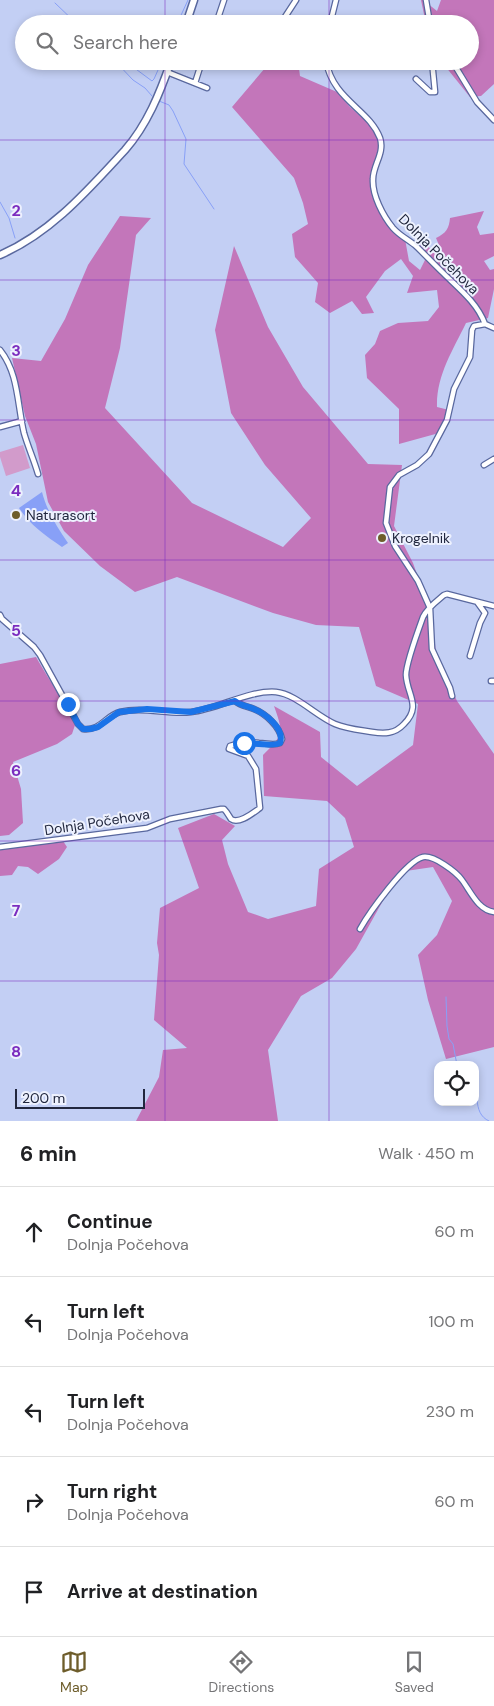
<!DOCTYPE html>
<meta charset="utf-8">
<style>
body{margin:0;font-family:"DM Sans",sans-serif;background:#f2f2f2;color:#202124}
.controls{position:absolute;right:15px;bottom:15px;display:grid;overflow:hidden;border-radius:10px;box-shadow:0 2px 8px #0003}
.controls button{width:45px;height:45px;display:grid;place-items:center;padding:0;border:0;border-bottom:1px solid #e0e0e0;background:#fff;color:#202124;font:25px sans-serif}
.scale{position:absolute;left:15px;bottom:12px;width:130px;box-sizing:border-box;padding-left:5px;border:2px solid #21273e;border-top:0;font-size:14px;line-height:18px;white-space:nowrap;color:#21273e;-webkit-text-stroke:4px #edf1fe;paint-order:stroke}
.stop{position:absolute;width:15px;height:15px;margin:-11px;border:4px solid #1a73e8;border-radius:50%;background:#fff}
.stop.end{background:#1a73e8;border-color:#fff;box-shadow:0 1px 5px #0008}
.list{margin:0;padding:0;list-style:none}
h2{display:flex;justify-content:space-between;align-items:center;height:65px;margin:0;padding:0 20px;font-size:21px}
h2 small{font-size:16px;font-weight:400;color:#757577}
.list li{display:grid;grid-template-columns:32px 1fr auto;gap:15px;align-items:center;box-sizing:border-box;height:90px;padding:0 20px;border-top:1px solid #e0e0e0}
.list b{display:block;font-size:19px;white-space:nowrap}
.list p{margin:0;font-size:16px;white-space:nowrap;color:#757577}
.list em{font-size:16px;font-style:normal;color:#757577}
.icon{flex:none;width:28px;height:28px;fill:none;stroke:currentColor;stroke-width:2;stroke-linecap:round;stroke-linejoin:round}
.map{position:relative;flex:none;width:494px;height:1121px;overflow:hidden}
.search{position:absolute;background:#fff;box-shadow:0 2px 8px #0003;left:15px;right:15px;top:15px;height:55px;display:flex;align-items:center;gap:12px;box-sizing:border-box;padding:0 18px;border-radius:28px;color:#757577;font-size:19px}
.sheet{height:515px;background:#fff}
nav{display:flex;justify-content:space-around;align-items:center;box-sizing:border-box;height:70px;border-top:1px solid #e0e0e0;background:#fff;font-size:14px;color:#757577}
nav a{display:grid;justify-items:center;gap:2px}
nav .on{color:#6e5d2b}
.map>svg:first-child{display:block}
</style>
<div class="map">
<svg width="494" height="1121" viewBox="0 0 494 1121">
<rect width="100%" height="100%" fill="#c3cff4"/>
<path fill="#d29bcb" d="M23,445L30,468L6,476L0,457V452Z"/>
<path fill="#c376ba" d="M421,0H428L427,3L437,11L441,0H494V84L481,96L470,97L441,61H470V24H426Z
M271,61H298L300,76L337,92L350,107L375,129L380,142V150L372,178L383,213L405,239L409,261L420,270L425,260L416,241L426,244L434,253L442,252L436,238C446,233 449,229 450,218L484,211L477,227L480,235L494,233V256L484,261L490,270L494,269V289L488,318L466,323C453,350 436,376 437,407L449,410L439,433L399,444V409L367,378L365,355L375,344L380,331L398,323L428,321L439,307L437,290L407,293L413,276L401,259L385,271L366,297L374,313L362,314L352,301L330,313L315,302L318,283L295,257L292,234L308,224L303,203L294,178L232,107Z
M120,216L151,218L136,235L120,348L105,408L192,503L283,547L311,518L265,465L231,413L215,330L234,246L268,327L303,387L368,464L402,465L394,526L413,563L432,616L436,653L457,701L494,754V1047L446,1059L428,1000L418,955L437,935L452,901L433,867L399,872L356,949L332,978L301,996L268,1050L278,1121H136L159,1077L163,1050L187,1048L154,1020L159,955L157,943L160,908L199,888L178,828L214,814L235,826L222,840L228,864L248,912L268,919L316,906L319,869L354,847L345,818L327,801L264,796L263,755C283,735 284,734 274,706L320,732L321,757L357,786L413,745L418,704L376,686L359,627L316,625L273,613L177,577L135,592L100,566L64,531L48,502L36,444L25,416L12,358L41,361L65,319L88,265Z
M36,657C49,680 64,701 75,725L72,734L57,744L13,762L21,789L23,823L9,835L0,836V664Z
M63,841L67,847L59,859L38,874L28,867L18,866L12,875L0,876V849Z"/>
<path fill="#88a0f7" d="M42,492C47,511 57,527 68,543L62,547C46,536 30,525 19,508Z"/>
<g fill="none" stroke-linecap="round" stroke-linejoin="round">
<path stroke="#88a0f7" stroke-width="1" d="M55,3L77,24
M177,24L188,0
M115,61L133,80L145,88L152,96
M125,61L152,81L154,79L162,61
M159,101L169,105L173,111L186,139L184,164L214,209
M0,202L9,218L15,238
M446,997L447,1026L449,1039L453,1044L457,1065
M477,1100C478,1109 480,1117 489,1121"/>
<g stroke="#59689e" stroke-width="7">
<path id="street" d="M426,0L430,24
M283,20L296,0
M216,24L224,0
M330,24L336,0
M326,61C333,100 369,109 380,138C385,153 373,165 373,179C372,195 383,216 393,228C400,236 409,240 417,247C425,255 433,263 441,271C457,287 477,302 485,324
M452,61L477,102L494,120
M167,72L207,88
M416,79L430,92H435L432,61
M195,83L202,61
M485,324L494,328
M0,350C19,374 17,404 24,433C28,447 34,460 38,474
M0,427L22,421
M484,465L494,459
M0,615L2,619L34,647L40,655L78,724L83,729C101,731 105,716 120,712C143,706 168,715 191,712C219,709 248,690 276,692C296,694 316,716 335,724C347,729 360,730 372,732C384,734 395,734 404,724C422,706 407,695 406,675C406,665 419,628 423,617C427,608 437,601 444,595L447,594L494,606
M470,656L480,623L485,613L477,602
M491,681H494
M452,696L450,688L432,649L430,608L418,581L395,546L386,523L390,487L399,475L417,465L429,454L447,420L454,389L470,357L472,330L474,326L485,324
M0,847L147,828L170,819L221,809H224C227,812 229,816 231,819C239,825 254,812 260,808L256,769L248,756L229,749L230,746C239,743 250,742 259,743C267,743 273,746 280,743L282,739C279,726 266,714 254,709C247,706 241,706 235,701
M360,929C369,913 406,861 423,857C434,855 456,872 462,880C471,892 478,910 494,912"/>
</g>
<g stroke="#59689e" stroke-width="9">
<path id="secondary" d="M186,24L194,0
M0,255C51,233 88,190 125,150C147,125 160,93 171,61"/>
</g>
<use href="#street" stroke="#fff" stroke-width="4.5"/>
<use href="#secondary" stroke="#fff" stroke-width="6"/>
</g>
<g fill="none" stroke-linecap="round" stroke-linejoin="round">
<path stroke="#1a73e8" stroke-width="6" d="M68,704L78,724L83,729H90L98,727L119,712L147,709L191,712L235,701C241,706 248,706 254,709C266,714 285,729 280,743C273,747 254,743 244,743"/>
</g>
<path fill="none" stroke="#7b2cbf" stroke-width="1" stroke-opacity="0.55" d="M165,0V24M329,0V24M165,61V1121M329,61V1121M0,140H494M0,280H494M0,420H494M0,560H494M0,701H494M0,841H494M0,981H494"/>
<g fill="#6e5d2b" stroke="#edf1fe" stroke-width="2">
<circle cx="16" cy="515" r="5"/>
<circle cx="382" cy="538" r="5"/>
</g>
<g text-anchor="middle" stroke-width="4" stroke-linejoin="round" paint-order="stroke">
<g font-size="14" fill="#21273e" stroke="#edf1fe">
<text transform="translate(439 254) rotate(45)" y="5">Dolnja Počehova</text>
<text transform="translate(97 822) rotate(-9)" y="5">Dolnja Počehova</text>
</g>
<g font-size="14" fill="#21273e" stroke="#edf1fe" text-anchor="start">
<text x="26" y="520">Naturasort</text>
<text x="392" y="543">Krogelnik</text>
</g>
</g>
<g font-size="16" text-anchor="middle" font-weight="bold" fill="#7b2cbf" stroke="#edf1fe" stroke-width="4" stroke-linejoin="round" paint-order="stroke">
<text x="16" y="216">2</text>
<text x="16" y="356">3</text>
<text x="16" y="496">4</text>
<text x="16" y="636">5</text>
<text x="16" y="776">6</text>
<text x="16" y="916">7</text>
<text x="16" y="1057">8</text>
</g>
</svg>
<div class="controls">
<button><svg class="icon" aria-label="locate" viewBox="0 0 24 24"><circle cx="12" cy="12" r="6"/><path d="M12 2v4M12 18v4M2 12h4M18 12h4"/></svg></button>
</div>
<div class="scale">200 m</div>
<div class="stop" style="left:244px;top:743px"></div>
<div class="stop end" style="left:68px;top:704px"></div>
<div class="search"><svg class="icon" aria-label="search" viewBox="0 0 24 24"><circle cx="10" cy="10" r="6"/><path d="M15 15l6 6"/></svg>Search here</div>
</div>
<section class="sheet">
<h2>6 min<small>Walk · 450 m</small></h2>
<ul class="list">
<li><svg class="icon" aria-label="ahead" viewBox="0 0 24 24"><path d="M12 20V5M6 11l6-6 6 6"/></svg><div><b>Continue</b><p>Dolnja Počehova</p></div><em>60 m</em></li>
<li><svg class="icon" aria-label="left" viewBox="0 0 24 24"><path d="M17 20v-9H6M10 6l-5 5 5 5"/></svg><div><b>Turn left</b><p>Dolnja Počehova</p></div><em>100 m</em></li>
<li><svg class="icon" aria-label="left" viewBox="0 0 24 24"><path d="M17 20v-9H6M10 6l-5 5 5 5"/></svg><div><b>Turn left</b><p>Dolnja Počehova</p></div><em>230 m</em></li>
<li><svg class="icon" aria-label="right" viewBox="0 0 24 24"><path d="M7 20v-9h11M14 6l5 5-5 5"/></svg><div><b>Turn right</b><p>Dolnja Počehova</p></div><em>60 m</em></li>
<li><svg class="icon" aria-label="arrive" viewBox="0 0 24 24"><path d="M6 21V4h12l-3 4 3 4H6"/></svg><div><b>Arrive at destination</b></div></li>
</ul>
</section>
<nav>
<a class="on"><svg class="icon" aria-label="map" viewBox="0 0 24 24"><path d="M3 6l6-2 6 2 6-2v14l-6 2-6-2-6 2zM9 4v14M15 6v14"/></svg>Map</a>
<a><svg class="icon" aria-label="directions" viewBox="0 0 24 24"><path d="M12 3l9 9-9 9-9-9zM9 14v-3h6M13 9l2 2-2 2"/></svg>Directions</a>
<a><svg class="icon" aria-label="saved" viewBox="0 0 24 24"><path d="M7 4h10v16l-5-4-5 4z"/></svg>Saved</a>
</nav>
